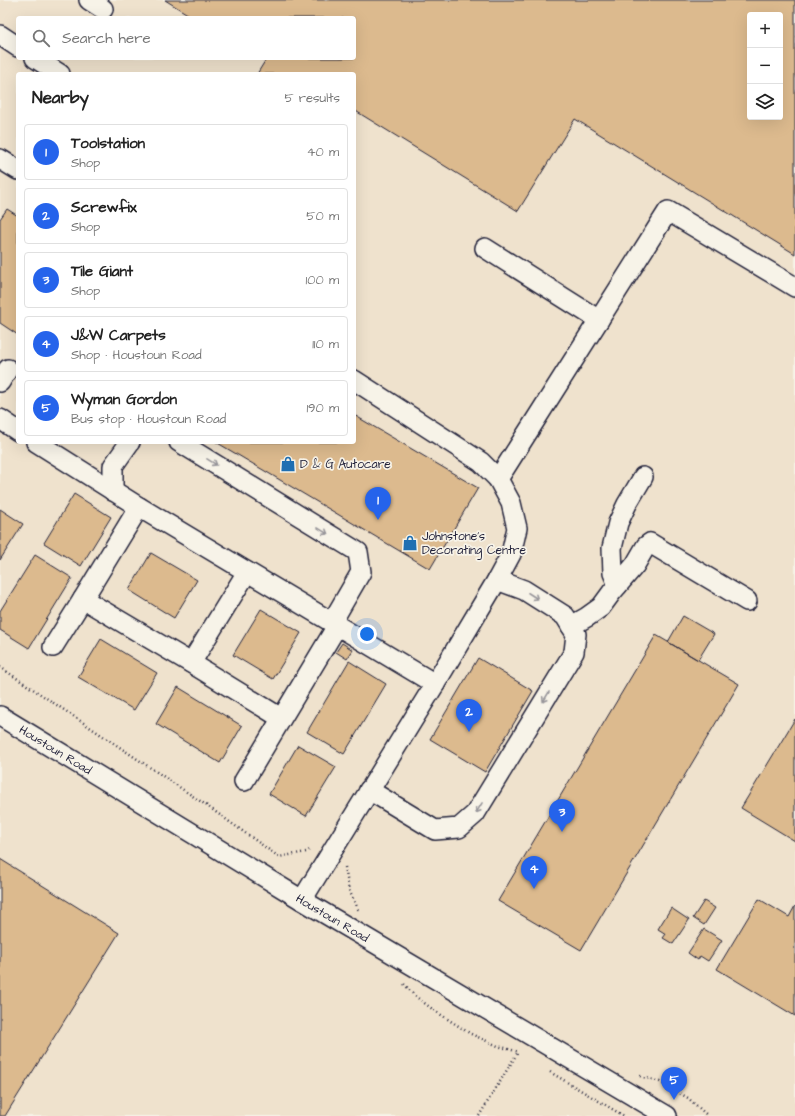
<!DOCTYPE html>
<meta charset="utf-8">
<style>
body{margin:0;font-family:"Architects Daughter",sans-serif;background:#f6f6f6;color:#222}
.controls{position:absolute;right:12px;top:12px;display:grid;overflow:hidden;border-radius:4px;box-shadow:0 4px 16px #0002}
.controls button{width:36px;height:36px;display:grid;place-items:center;padding:0;border:0;border-bottom:1px solid #e0e0e0;background:#fff;color:#222;font:20px sans-serif}
.you{position:absolute;left:367px;top:634px;width:14px;height:14px;margin:-10px;border:3px solid #fff;border-radius:50%;background:#1a73e8;box-shadow:0 0 0 6px #1a73e833}
.badge{display:grid;place-items:center;width:26px;height:26px;border-radius:50%;background:#2563eb;color:#fff;font-size:13px;font-weight:700}
.pin{position:absolute;translate:-50% -33px;filter:drop-shadow(0 1px 2px #0008)}
.pin::after{content:'';position:absolute;top:21px;width:14px;height:12px;background:inherit;clip-path:polygon(0 0,100% 0,50% 100%)}
.list{margin:0;padding:0;list-style:none}
h2{display:flex;justify-content:space-between;align-items:center;height:52px;margin:0;padding:0 16px;font-size:17px}
h2 small{font-size:13px;font-weight:400;color:#767676}
.list li{display:grid;grid-template-columns:26px 1fr auto;gap:12px;align-items:center;box-sizing:border-box;height:56px;margin:0 8px 8px;padding:0 8px;border:1px solid #e0e0e0;border-radius:4px}
.list b{display:block;font-size:15px;white-space:nowrap}
.list p{margin:0;font-size:13px;white-space:nowrap;color:#767676}
.list em{font-size:13px;font-style:normal;color:#767676}
.icon{flex:none;width:22px;height:22px;fill:none;stroke:currentColor;stroke-width:2;stroke-linecap:round;stroke-linejoin:round}
.map{position:relative;flex:none;width:795px;height:1116px;overflow:hidden}
.search{position:absolute;background:#fff;box-shadow:0 4px 16px #0002;left:16px;top:16px;width:340px;height:44px;display:flex;align-items:center;gap:10px;box-sizing:border-box;padding:0 14px;border-radius:4px;color:#767676;font-size:15px}
.panel{position:absolute;background:#fff;box-shadow:0 4px 16px #0002;left:16px;top:72px;width:340px;height:372px;border-radius:4px}
.map>svg:first-child{display:block}
</style>
<div class="map">
<svg width="795" height="1116" viewBox="0 0 795 1116">
<rect width="100%" height="100%" fill="#f7f3e8"/>
<filter id="ink" filterUnits="userSpaceOnUse"><feTurbulence type="fractalNoise" baseFrequency=".025" numOctaves="2"/><feDisplacementMap in="SourceGraphic" scale="8" xChannelSelector="R" yChannelSelector="G"/><feConvolveMatrix kernelMatrix="1 2 1 2 8 2 1 2 1" color-interpolation-filters="sRGB"/></filter>
<g filter="url(#ink)">
<path fill="#efe2cd" fill-rule="evenodd" d="M0,0H795V1116H0ZM750,15H780V117H750ZM18,18H354V58H18ZM18,74H354V442H18Z"/>
<path fill="#dcba8e" stroke="#22223b" fill-rule="evenodd" d="M165,0H795V254L575,119L518,211L354,110V74H257L265,61L259,58H354V18H194ZM750,15H780V117H750Z
M7,209L18,216V335L0,323V219Z
M354,415L478,488L430,569L216,442H354Z
M74,494L111,517L81,566L44,543Z
M0,509L23,524L0,560Z
M151,553L197,580L174,618L129,590Z
M35,555L72,578L29,648L0,630V611Z
M261,609L301,633L273,679L233,655Z
M683,616L714,634L698,660L668,642Z
M656,635L739,684L581,950L498,901Z
M101,639L157,673L134,710L78,677Z
M342,643L353,650L347,659L336,652Z
M478,658L533,691L485,772L430,739Z
M349,661L386,684L344,754L307,732Z
M178,687L242,726L220,763L156,724Z
M795,719V841L741,808Z
M298,745L336,767L306,816L269,794Z
M0,859L119,933L5,1116H0Z
M759,899L789,917L795,906V1016L717,969Z
M704,901L715,908L704,925L693,918Z
M671,908L689,920L673,944L663,938L666,934L658,929Z
M704,929L722,940L708,961L700,956L698,960L688,953Z"/>
<g fill="none" stroke-linecap="round" stroke-linejoin="round">
<g stroke="#22223b" stroke-width="22">
<g id="minor">
<path d="M89,0L103,9"/>
<path d="M0,35L18,47"/>
<path d="M35,58L60,74"/>
<path d="M0,159L18,170"/>
<path d="M485,248L599,320"/>
<path d="M0,382L8,369"/>
<path d="M0,419L18,431"/>
<path d="M36,442L139,507L435,684"/>
<path d="M179,442L358,552L361,572L332,622"/>
<path d="M498,479L668,211L795,287"/>
<path d="M113,491V466L130,442"/>
<path d="M618,585L613,573L612,548L618,523L627,504L643,477"/>
<path d="M83,599L191,663L281,718"/>
<path d="M571,626L587,617L601,607L612,592L635,565L646,546L650,543L747,601"/>
<path d="M53,647L83,599L139,507"/>
<path d="M191,663L247,572"/>
<path id="s1" d="M0,716L302,900L667,1116"/>
<path d="M244,781L337,626"/>
<path d="M369,790L435,830L459,828L475,814L574,652L576,634L565,616L524,590L497,580"/>
<path d="M302,900L435,684L497,580L511,554L517,528L511,503L498,479L481,462L354,380"/>
</g>
</g>
<path stroke="#22223b" stroke-width="2.5" stroke-dasharray="1 3" stroke-linecap="butt" d="M0,667L203,803L279,857L306,852L309,850
M345,867L349,890L358,909L360,910
M404,984L415,996L435,1011L471,1034L498,1046L519,1052
M550,1072L624,1116
M640,1076L660,1082L688,1098L708,1116
M479,1116L518,1052"/>
<use href="#minor" stroke="#f7f3e8" stroke-width="19"/>
</g>
<defs><path id="oneway-shaft" d="M-6 0H5M1.5-3L5.5 0L1.5 3" fill="none" stroke-width="1.6" stroke-linecap="round" stroke-linejoin="round"/></defs>
<g stroke="#97959a">
<use href="#oneway-shaft" transform="translate(212 462) rotate(32)"/>
<use href="#oneway-shaft" transform="translate(323 531) rotate(32)"/>
<use href="#oneway-shaft" transform="translate(533 596) rotate(33)"/>
<use href="#oneway-shaft" transform="translate(546 697) rotate(121)"/>
<use href="#oneway-shaft" transform="translate(479 808) rotate(121)"/>
</g>
</g>
<defs>
<g id="shop-bare" transform="scale(1.2)"><path d="M-5-2.5h2.3a2.7 3.5 0 0 1 5.4 0H5L5.5 6h-11ZM-1.5-2.5h3a1.5 2.3 0 0 0-3 0Z" fill="#1f6fb2" stroke="#f7f3e8" stroke-width="2.5" paint-order="stroke"/></g>
</defs>
<g fill-rule="evenodd">
<use href="#shop-bare" x="288" y="464"/>
<use href="#shop-bare" x="410" y="543"/>
</g>
<g text-anchor="middle" stroke-width="3.5" stroke-linejoin="round" paint-order="stroke">
<g font-size="12" fill="#22223b" stroke="#f7f3e8" text-anchor="start">
<text x="300" y="468">D &amp; G Autocare</text>
<text x="422" y="540">Johnstone's<tspan x="422" dy="14">Decorating Centre</tspan></text>
</g>
<g font-size="12" fill="#22223b" stroke="#f7f3e8">
<text dy="4" stroke="none"><textPath href="#s1" startOffset="65">Houstoun Road</textPath></text>
<text dy="4" stroke="none"><textPath href="#s1" startOffset="389">Houstoun Road</textPath></text>
</g>
</g>
</svg>
<div class="controls">
<button>+</button>
<button>−</button>
<button><svg class="icon" aria-label="layers" viewBox="0 0 24 24"><path d="M12 4l9 5-9 5-9-5zM3 14l9 5 9-5"/></svg></button>
</div>
<div class="you"></div>
<div class="pin badge" style="left:378px;top:520px">1</div>
<div class="pin badge" style="left:469px;top:732px">2</div>
<div class="pin badge" style="left:562px;top:832px">3</div>
<div class="pin badge" style="left:534px;top:889px">4</div>
<div class="pin badge" style="left:674px;top:1100px">5</div>
<div class="search"><svg class="icon" aria-label="search" viewBox="0 0 24 24"><circle cx="10" cy="10" r="6"/><path d="M15 15l6 6"/></svg>Search here</div>
<section class="panel">
<h2>Nearby<small>5 results</small></h2>
<ul class="list">
<li><span class="badge">1</span><div><b>Toolstation</b><p>Shop</p></div><em>40 m</em></li>
<li><span class="badge">2</span><div><b>Screwfix</b><p>Shop</p></div><em>50 m</em></li>
<li><span class="badge">3</span><div><b>Tile Giant</b><p>Shop</p></div><em>100 m</em></li>
<li><span class="badge">4</span><div><b>J&amp;W Carpets</b><p>Shop · Houstoun Road</p></div><em>110 m</em></li>
<li><span class="badge">5</span><div><b>Wyman Gordon</b><p>Bus stop · Houstoun Road</p></div><em>190 m</em></li>
</ul>
</section>
</div>
